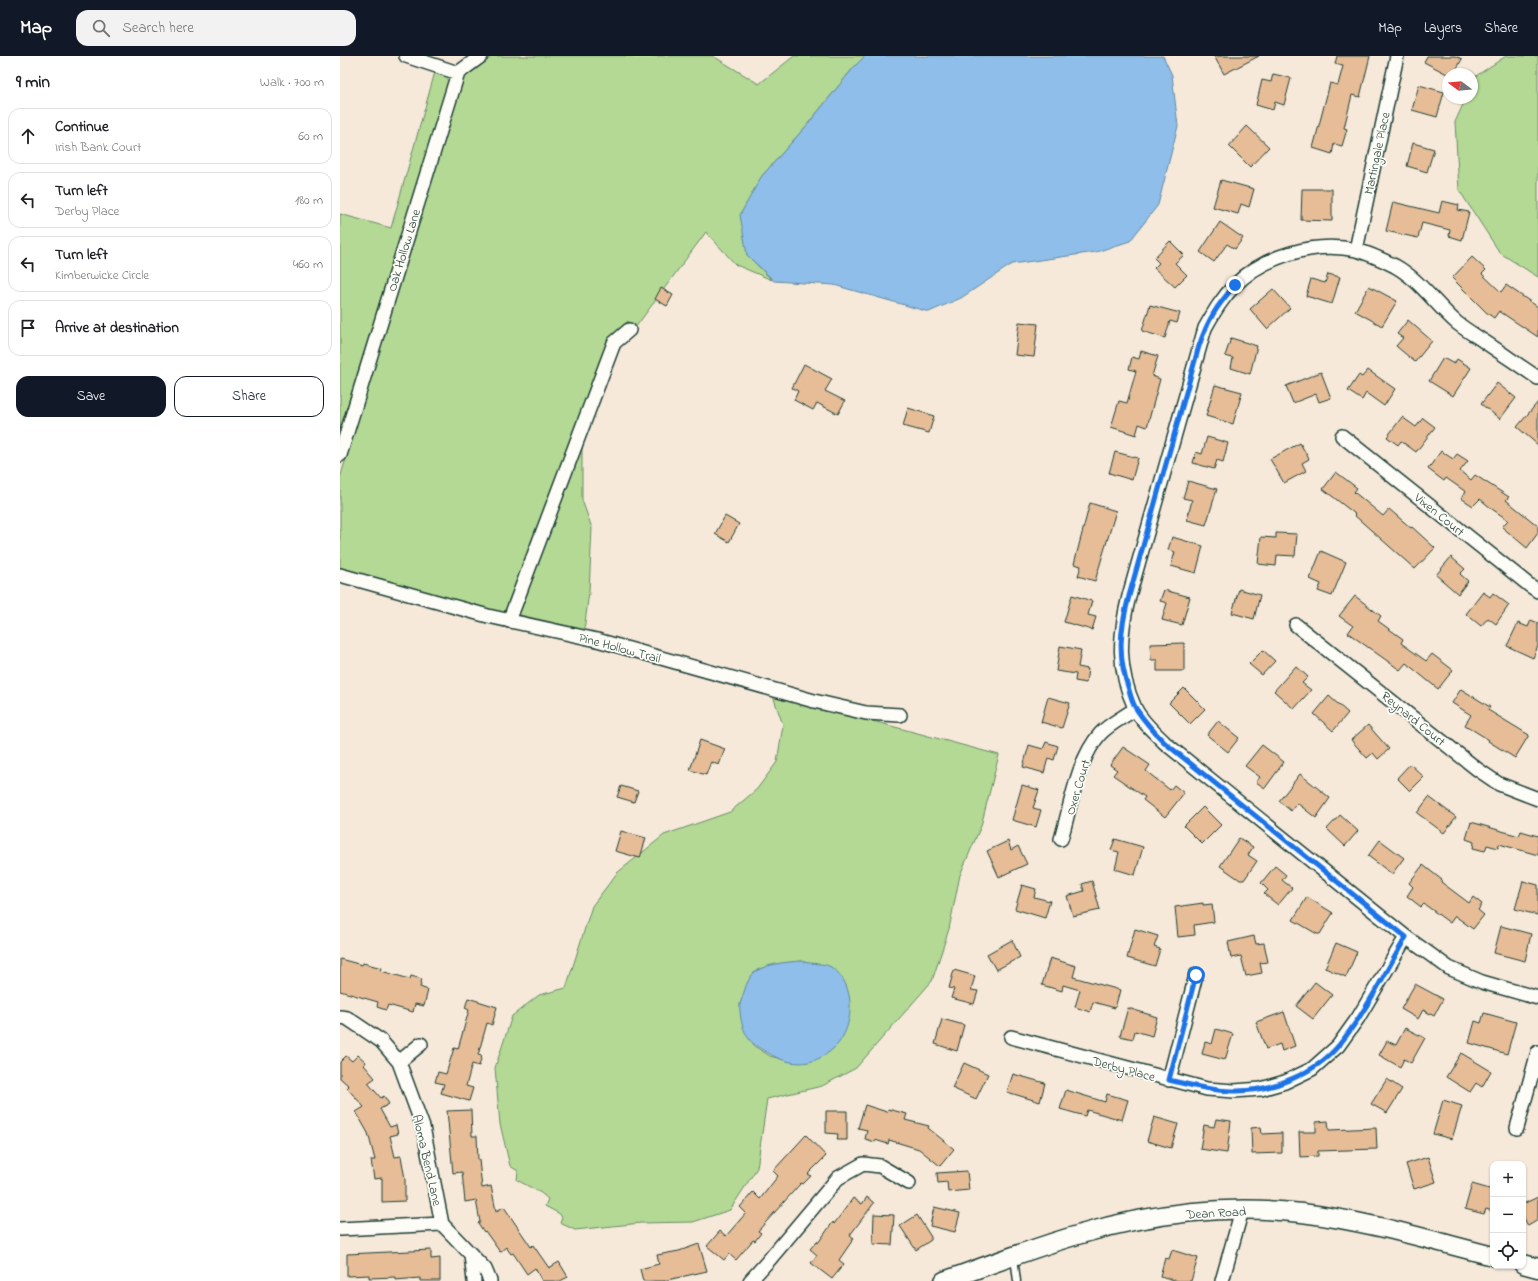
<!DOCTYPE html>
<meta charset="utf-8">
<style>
body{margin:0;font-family:"Indie Flower",sans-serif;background:#f2f2f2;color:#202124}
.controls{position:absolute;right:12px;bottom:12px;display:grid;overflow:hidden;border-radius:8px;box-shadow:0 1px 3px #0004}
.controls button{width:36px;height:36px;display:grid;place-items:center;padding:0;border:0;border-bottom:1px solid #e0e0e0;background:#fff;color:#202124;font:20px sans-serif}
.compass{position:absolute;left:1102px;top:12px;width:36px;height:36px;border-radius:50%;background:#fff;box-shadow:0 1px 3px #0004;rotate:286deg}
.stop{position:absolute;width:12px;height:12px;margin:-9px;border:3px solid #1a73e8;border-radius:50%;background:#fff}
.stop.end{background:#1a73e8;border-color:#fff;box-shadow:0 1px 4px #0008}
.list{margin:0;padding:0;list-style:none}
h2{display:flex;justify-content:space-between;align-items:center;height:52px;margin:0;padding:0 16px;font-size:17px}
h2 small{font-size:13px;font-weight:400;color:#757577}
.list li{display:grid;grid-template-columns:26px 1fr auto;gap:12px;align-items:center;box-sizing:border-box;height:56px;margin:0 8px 8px;padding:0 8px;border:1px solid #e0e0e0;border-radius:12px}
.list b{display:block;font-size:15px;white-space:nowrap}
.list p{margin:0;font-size:13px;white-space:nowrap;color:#757577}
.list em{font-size:13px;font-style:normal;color:#757577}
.actions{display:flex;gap:8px;padding:12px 16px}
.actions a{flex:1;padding:9px 0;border:1px solid #111827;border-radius:12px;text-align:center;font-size:14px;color:#111827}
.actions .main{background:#111827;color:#fff}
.icon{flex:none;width:22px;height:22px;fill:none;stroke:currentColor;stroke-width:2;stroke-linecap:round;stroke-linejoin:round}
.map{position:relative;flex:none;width:1198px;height:1225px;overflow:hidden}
header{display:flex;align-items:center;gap:24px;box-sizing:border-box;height:56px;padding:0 20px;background:#111827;color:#fff}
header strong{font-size:19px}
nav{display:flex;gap:22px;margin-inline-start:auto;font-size:14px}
.search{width:280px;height:36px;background:#f2f2f2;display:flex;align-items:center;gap:10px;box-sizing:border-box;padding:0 14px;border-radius:12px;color:#757577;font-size:15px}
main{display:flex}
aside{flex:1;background:#fff}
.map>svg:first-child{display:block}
</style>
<header>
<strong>Map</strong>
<div class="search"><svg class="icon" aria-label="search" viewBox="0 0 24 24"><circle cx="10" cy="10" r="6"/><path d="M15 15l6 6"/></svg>Search here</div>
<nav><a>Map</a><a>Layers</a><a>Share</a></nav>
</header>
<main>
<aside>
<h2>9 min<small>Walk · 700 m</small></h2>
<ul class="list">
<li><svg class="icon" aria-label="ahead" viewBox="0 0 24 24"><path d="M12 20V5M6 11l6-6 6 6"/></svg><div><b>Continue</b><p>Irish Bank Court</p></div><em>60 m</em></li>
<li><svg class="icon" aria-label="left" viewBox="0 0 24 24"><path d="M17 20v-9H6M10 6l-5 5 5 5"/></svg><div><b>Turn left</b><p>Derby Place</p></div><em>180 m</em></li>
<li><svg class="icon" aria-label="left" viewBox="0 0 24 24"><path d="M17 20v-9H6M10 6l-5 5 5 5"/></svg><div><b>Turn left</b><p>Kimberwicke Circle</p></div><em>460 m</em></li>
<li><svg class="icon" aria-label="arrive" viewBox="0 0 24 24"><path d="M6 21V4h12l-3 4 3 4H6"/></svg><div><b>Arrive at destination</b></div></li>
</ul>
<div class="actions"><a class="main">Save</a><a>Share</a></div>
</aside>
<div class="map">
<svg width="1198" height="1225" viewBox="0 0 1198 1225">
<rect width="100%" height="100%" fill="#f6e9da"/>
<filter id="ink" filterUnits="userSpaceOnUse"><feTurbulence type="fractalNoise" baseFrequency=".025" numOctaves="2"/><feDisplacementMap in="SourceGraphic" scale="8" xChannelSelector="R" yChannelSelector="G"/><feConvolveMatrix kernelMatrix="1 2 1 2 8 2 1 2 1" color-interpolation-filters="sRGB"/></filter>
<g filter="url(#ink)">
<path fill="#b3d995" stroke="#698b64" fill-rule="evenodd" d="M153,0H373L419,28L454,0H525L514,11L467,69L421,121L407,199L432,224L396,209L366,176L295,272L288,265L269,282L164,558L0,513V422L124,20Z
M1166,0H1198V221L1160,197L1119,134L1115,66L1126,42H1132V28L1136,20Z
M95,16L110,20L0,375V158L51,172Z
M242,391V444L252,472L249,536L244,575L178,560Z
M433,640L529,664L659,699L641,770L620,819L609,873L592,925L516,1012L482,1030L427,1043L417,1112L390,1154L353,1166L301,1167L235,1174L220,1167L222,1162L220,1158L205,1150L208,1143L201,1137L177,1124L178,1115L170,1110L160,1068L155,1012L172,960L199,939L226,932L252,850L277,817L324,779L390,756L417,733L437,706L443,669ZM462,905L468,908H477L452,1006L430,1000L414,990L400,948L417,914L436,908Z"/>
<path fill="#8ebee9" stroke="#628aa1" d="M525,0H823L832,19L838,70L818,149L790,185L756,196L672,208L621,242L589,256L494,229L434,225L407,199L400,159L421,121L467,69L514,11Z
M462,905C471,909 483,906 491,911C517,927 515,973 494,992C471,1013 448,1010 423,994C416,990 411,987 407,980C402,972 399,957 400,948C401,944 403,940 404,936C406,929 410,918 418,914C431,907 448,906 462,905Z"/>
<path fill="#e6bd97" stroke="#1f3d34" d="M874,0H919L884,18Z
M997,0H1030L1020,41L1012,39L1004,72L1007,73L1002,90L994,88L992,98L973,92L990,27L998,29L1003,10L995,8Z
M1087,0H1115L1122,3L1114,18H1107L1084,6Z
M933,18L951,22L944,49L935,46L933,54L916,49L922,24L931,26Z
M1079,29L1104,36L1097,61L1072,54Z
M907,70L929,91L910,111L889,90Z
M1073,87L1094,93L1087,116L1067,110Z
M881,124L914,133L909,151L901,148L898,158L873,151Z
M962,133H992V165L961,164Z
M1102,145L1119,149L1118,154L1129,156L1122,184L1109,180L1110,174L1082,167L1078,182L1046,175L1053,146L1099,157Z
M880,166L903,182L895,193L887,188L874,206L860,196Z
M830,185L844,199L835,207L847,219L835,231L814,212L819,207L814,202Z
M1132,201L1146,214L1142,218L1161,236L1166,229L1198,251V281L1159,255L1154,262L1147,257L1112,222Z
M988,218L1000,221L992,248L966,240L971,223L985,227Z
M1029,230L1057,245L1042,270L1015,255Z
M321,232L333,239L327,250L315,243Z
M933,233L950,252L927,273L910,253Z
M810,249L840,257L837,267L830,265L825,282L802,275Z
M1068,264L1092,285L1075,306L1056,290L1063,282L1057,278Z
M679,266L698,268L694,301L675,299Z
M891,282L917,290L910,318L891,312L893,302L885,300Z
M801,295L818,300L812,320L820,323L807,371L799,368L796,379L771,371L779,345L787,347L796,315L789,313L792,301L799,303Z
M1103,302L1114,308L1117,303L1131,312L1113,340L1089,325Z
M464,308L492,323L485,335L505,345L498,358L477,347L473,354L454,344L458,335L452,332Z
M1028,314L1055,333L1044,350L1026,337L1022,344L1008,335L1019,319L1022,321Z
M981,316L991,342L979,346L976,338L953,347L946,330Z
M1157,327L1176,342L1160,363L1141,348Z
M875,329L902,336L893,368L866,360Z
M1198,346V389L1177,371Z
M568,352L594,360L589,377L563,370Z
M1062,361L1076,371L1083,362L1095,371L1076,396L1061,385L1058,389L1047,381Z
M867,381L888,387L883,406L877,404L874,413L853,407L856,396L862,398Z
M960,387L969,403L962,407L966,415L944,427L930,403Z
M1101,395L1113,403L1117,398L1128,405L1120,415L1131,424L1135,419L1169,441L1166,444L1198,470V477L1187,492L1162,471L1168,464L1152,453L1140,443L1133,450L1121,442L1126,436L1106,422L1104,425L1088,413Z
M775,396L798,402L792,424L769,417Z
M996,416L1017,432L1014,436L1043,460L1049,453L1071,472L1072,471L1095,492L1075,513L1014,459L1015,458L983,433Z
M848,425L877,433L866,469L847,464L852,444L843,442Z
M750,447L776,455L755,525L738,520L741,510L734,508Z
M385,460L399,468L389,486L375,478Z
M936,477L957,478L955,500L937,499L936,510L918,508L921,481L936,482Z
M832,481L863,490L856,517L831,510L835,496L828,494Z
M981,495L1006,506L992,540L978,535L981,528L970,523Z
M1111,501L1125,513L1120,518L1128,525L1118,538L1096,519Z
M899,533L920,539L914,563L892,557Z
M824,534L850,541L842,569L822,564L827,547L820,545Z
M1143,536L1150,541L1153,537L1169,549L1156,568L1148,562L1141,570L1126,558Z
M732,539L752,545L748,559L756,561L752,574L724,566Z
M1015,540L1041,560L1038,565L1063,583L1061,587L1086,605L1092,598L1113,614L1098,633L1066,607L1060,614L1008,577L1013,570L999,560Z
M1191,564L1198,567V590L1193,602L1167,590L1178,567L1188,571Z
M844,587V615H817V604H811L810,588Z
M720,590L741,594L738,611L748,613L746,627L735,625L736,618L716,615Z
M923,594L935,605L922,619L909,608Z
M956,610L968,621L962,627L971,634L954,653L934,635Z
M844,632L865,653L850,668L829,647Z
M1121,633L1150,651L1148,654L1189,679L1175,702L1148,685L1149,684L1125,669L1131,659L1112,647Z
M989,640L1008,657L993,675L974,658Z
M708,641L730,647L722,672L701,666Z
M878,665L899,682L888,696L867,679Z
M1028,669L1049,693L1038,703L1033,697L1027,702L1011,684Z
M360,684L385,693L379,709L371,706L366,719L350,714Z
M706,686L718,690L714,704L708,702L704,717L683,711L689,689L703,693Z
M922,689L944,706L925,732L916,726L920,721L905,710Z
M783,691L810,709L806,715L830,734L834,729L844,737L825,761L803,744L805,741L773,719L777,714L770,709Z
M1070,708L1084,721L1070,735L1057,722Z
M960,718L990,742L976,762L957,747L951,755L939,745Z
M682,729L699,734L693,752L701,754L696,771L672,764Z
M281,730L298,735L294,746L277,741Z
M1089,741L1116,761L1104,777L1077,757Z
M863,751L881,769L862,788L844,770Z
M1000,759L1018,775L1005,790L987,773Z
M1131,766L1179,780L1181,775L1198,780V799L1159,788L1158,792L1147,789L1145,795L1133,792L1134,786L1126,783Z
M281,775L306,782L300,802L275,795Z
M899,782L913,791L908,799L917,805L904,824H900L880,810Z
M775,783L803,791L795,819L775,813L779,796L771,794Z
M1040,784L1064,802L1052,818L1028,800Z
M668,785L671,794L678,790L687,808L659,821L647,795Z
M1083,809L1102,824L1101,826L1129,847L1133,841L1142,848L1138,854L1144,859L1133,873L1115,860L1110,867L1084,848L1081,851L1067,840L1073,831L1069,827Z
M935,810L946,819L942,824L952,832L938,849L924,838L928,834L921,827Z
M752,825L760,854L733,860L727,840L744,835L742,828Z
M1183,825L1198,829V854L1197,859L1175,853Z
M682,829L696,833L694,841L710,845L705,862L675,853Z
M967,841L993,857L980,878H977L953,864Z
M863,847V849L872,848L874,866L854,869L855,879L838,881L835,851Z
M1161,870L1191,878L1185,905L1154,897Z
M795,873L818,880L814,891L820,893L815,910L787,902Z
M914,880L916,888L924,887L928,906L920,907L922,917L906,920L901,900L891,902L888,886Z
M672,884L680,901L656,914L647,898Z
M996,887L1017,896L1006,921L985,912Z
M710,902L736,910L733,921L780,934L775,952L753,946L750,956L735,951L740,934L723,929L722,935L702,929Z
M0,903L22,909L23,907L42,912L41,915L70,923L71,920L82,923L80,931L88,934L84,950L75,948L73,956L48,949L46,954L37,951L38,946L0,935Z
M614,914L635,920L631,934L638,935L634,948L611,942L614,933L609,932Z
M975,926L992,939L973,963L956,950Z
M1075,928L1103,943L1094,960L1083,954L1078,963L1061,953Z
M128,942L157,951L152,969L147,967L138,999L142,1000L139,1010L132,1008L126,1030L133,1032L129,1045L101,1037L104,1028L95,1026L98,1016L106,1018L114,992L118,993L129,954L125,952Z
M788,952L817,961L812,980L795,975L793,983L780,980Z
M944,956L955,990L942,995L940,988L926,993L916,966Z
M1144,957L1176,966L1167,998L1129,987L1135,965L1141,967Z
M602,963L624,969L617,995L595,988Z
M1065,972L1085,982L1071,1007L1064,1003L1060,1011L1039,999L1047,985L1056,989Z
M876,973L893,978L885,1004L862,998L865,986L872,988Z
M1121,997L1151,1015L1142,1031L1136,1027L1130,1036L1106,1021Z
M18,999L26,1006L24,1009L35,1022L28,1027L41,1042L44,1040L49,1048L40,1053L50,1071L56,1069L58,1078L50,1080L55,1101L61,1100L65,1123V1145L42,1146V1122L34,1123L31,1104H35L28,1077L16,1056L24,1051L7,1032L9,1030L0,1022V1006L6,1000L12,1005Z
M624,1007L648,1018L636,1043L612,1032Z
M673,1018L705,1027L700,1046L667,1036Z
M1047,1023L1062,1033L1047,1057L1031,1048Z
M726,1034L765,1046L767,1038L788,1044L782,1064L747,1054L745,1060L720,1053Z
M1103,1044L1122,1050L1112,1083L1093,1078Z
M525,1049L547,1056L548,1053L567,1058L565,1064L589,1070L588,1072L614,1093L600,1110L579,1093L549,1084L548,1088L535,1084V1086L525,1083L527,1074L518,1072Z
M131,1054L132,1080H137L138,1104H139L142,1132L151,1130L156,1155L164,1151L191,1191L193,1189L209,1212L219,1206L228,1221L220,1225H202L195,1212L187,1218L173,1197L171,1198L166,1191L160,1196L145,1175L144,1176L138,1167L140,1166L136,1144L125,1146L122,1116L113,1117L107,1055Z
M486,1055H507V1084H497L498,1078L486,1077Z
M814,1061L838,1068L831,1092L807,1085Z
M876,1063L891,1065L887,1097L860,1093L864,1069L874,1071Z
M988,1065L989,1074L1036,1072L1037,1093L978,1095V1100L960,1101L959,1076H976V1066Z
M921,1071L922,1078L942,1077V1097L912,1098L911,1072Z
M466,1079L486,1100L468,1118L471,1120L463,1128L461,1127L418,1175L421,1177L415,1185L413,1184L396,1204L389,1198L384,1204L367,1190L380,1175L386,1180L406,1157L400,1151L413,1136L420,1143L438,1120L433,1115Z
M1088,1101L1096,1126L1074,1133L1066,1108Z
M627,1115L629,1134L608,1136L607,1126L598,1127L597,1117Z
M1132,1128L1153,1134V1155L1146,1153L1144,1158L1125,1153Z
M527,1141L534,1147L510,1179L514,1182L499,1204L504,1208L492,1223L471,1207L477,1199L470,1193L477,1185L478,1187L493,1166L494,1168L513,1142L522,1148Z
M1198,1141V1164L1188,1170L1183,1160V1148Z
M594,1151L620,1157L615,1176L590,1170Z
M534,1158L554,1159L552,1189L533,1188Z
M577,1159L591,1181V1184L576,1194L560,1170Z
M359,1188L367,1215L323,1225H303L300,1213L319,1208L317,1199L339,1195Z
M91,1194V1203L100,1202V1225H80V1222L55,1224V1221L29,1222V1219L7,1220V1198Z
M832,1194L858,1202L851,1225H838L820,1220L825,1202L829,1203Z"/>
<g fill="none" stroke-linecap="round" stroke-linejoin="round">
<g stroke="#1f3d34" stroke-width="9">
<path id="service" d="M674,1201L677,1225"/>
</g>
<g stroke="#1f3d34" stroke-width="16">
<path id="minor" d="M66,0L118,17
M1016,194L1057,0
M1198,322C1180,310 1163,298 1145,286C1136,280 1126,274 1117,267C1096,249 1080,224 1055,210C1043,204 1028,197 1016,194C974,185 924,200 895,229C882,242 874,256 865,272L789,540C779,580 777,613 795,652C801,665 815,677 825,687L1066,881L1109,912L1142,926L1198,942
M1002,380L1189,529L1198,535
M0,399L118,17L141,0
M0,519L148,560L257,584L474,645L526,657L560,659
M169,565L274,287L289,274
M956,569L1137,713L1159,728L1198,743
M721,783C731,750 737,704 760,678C769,668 784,661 795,653
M0,961L7,962L41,985L59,1006L83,1071L102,1168L145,1213L150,1225
M671,981L867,1033L894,1035L921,1033L945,1026L972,1013L998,990L1018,962L1066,881
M59,1006L81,988
M829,1024L856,919
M1177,1072L1198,996
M0,1173L102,1168
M131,1198L134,1225
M410,1225L429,1204L498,1122L523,1108L540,1110L569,1127
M882,1225L902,1154"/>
</g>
<g stroke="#1f3d34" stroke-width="21">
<path id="secondary" d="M1183,1208L1198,1212
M604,1225C649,1209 695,1191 741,1178C811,1157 889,1148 962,1157C1027,1165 1090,1184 1153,1200"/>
</g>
<use href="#service" stroke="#fdfcf7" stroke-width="6"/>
<use href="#minor" stroke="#fdfcf7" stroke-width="13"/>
<use href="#secondary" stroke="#fdfcf7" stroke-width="18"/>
</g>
</g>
<g fill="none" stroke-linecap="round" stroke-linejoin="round" filter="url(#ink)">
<path stroke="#1a73e8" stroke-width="5" d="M856,919L829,1024C850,1029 872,1035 894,1035C931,1036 976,1017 999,989C1026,956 1045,917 1066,881L825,687C815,677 805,666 797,654C793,649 791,641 789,634C777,600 780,574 789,540L859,290C868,263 877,250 895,229"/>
</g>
<g text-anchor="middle" stroke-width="3.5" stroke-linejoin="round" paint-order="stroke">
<g font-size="13" fill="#1f3d34" stroke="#fdfcf7">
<text transform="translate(1036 97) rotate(-78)" y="5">Martingale Place</text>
<text transform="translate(63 194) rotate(-73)" y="5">Oak Hollow Lane</text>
<text transform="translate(1100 458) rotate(39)" y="5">Vixen Court</text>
<text transform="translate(280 591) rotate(15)" y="5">Pine Hollow Trail</text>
<text transform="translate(1074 662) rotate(39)" y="5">Reynard Court</text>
<text transform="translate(737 731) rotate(-73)" y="5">Oxer Court</text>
<text transform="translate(784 1012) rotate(15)" y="5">Derby Place</text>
<text transform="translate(88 1104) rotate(77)" y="5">Aloma Bend Lane</text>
<text transform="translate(876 1156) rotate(-3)" y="5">Dean Road</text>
</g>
</g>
</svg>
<div class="controls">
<button>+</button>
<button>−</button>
<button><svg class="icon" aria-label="locate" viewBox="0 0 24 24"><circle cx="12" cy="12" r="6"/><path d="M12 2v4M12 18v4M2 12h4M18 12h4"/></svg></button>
</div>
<svg class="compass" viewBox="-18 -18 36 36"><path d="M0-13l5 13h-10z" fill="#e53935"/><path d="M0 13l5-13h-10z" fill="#757577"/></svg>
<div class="stop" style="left:856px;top:919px"></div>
<div class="stop end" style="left:895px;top:229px"></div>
</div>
</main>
